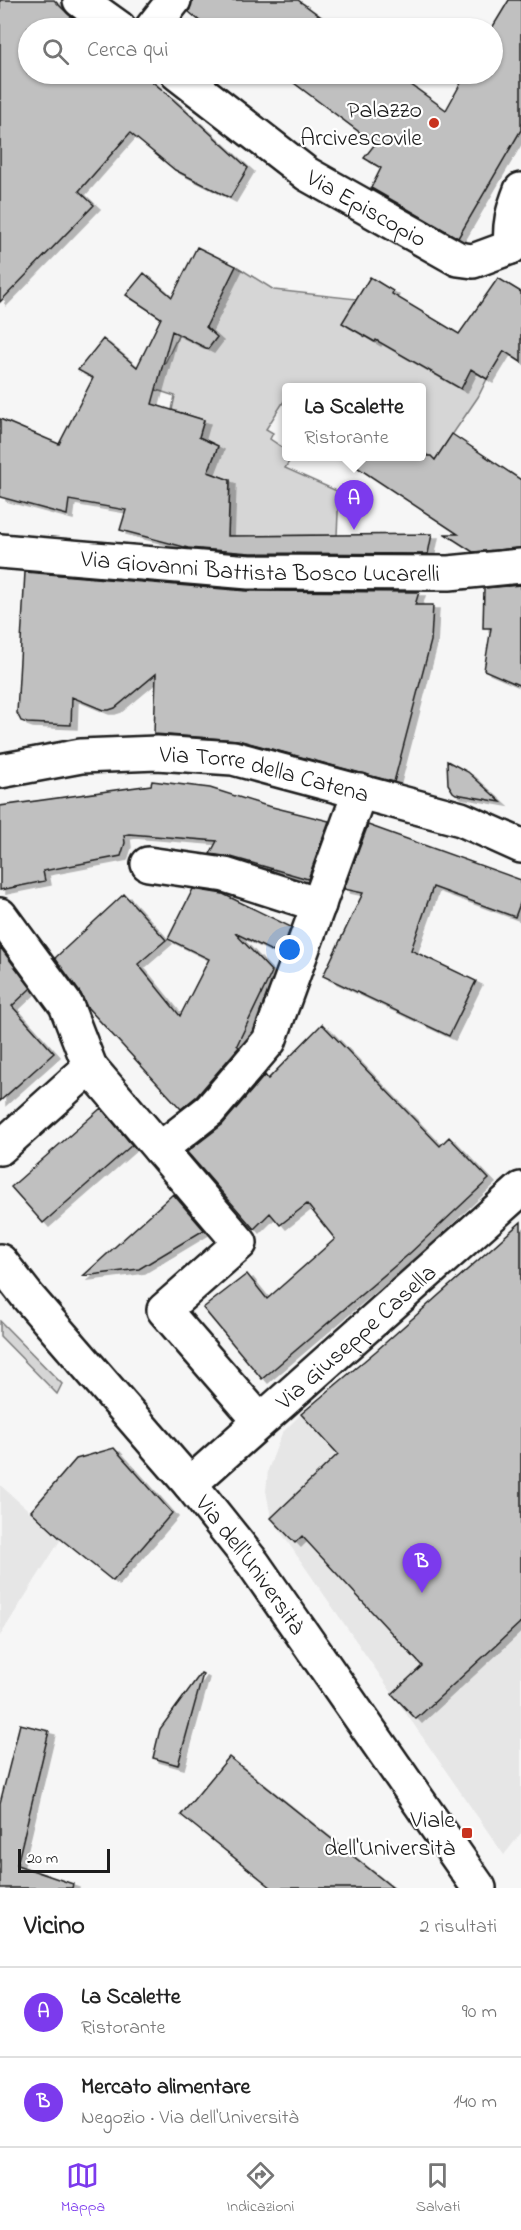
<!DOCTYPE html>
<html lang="it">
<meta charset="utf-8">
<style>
body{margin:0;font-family:"Indie Flower",sans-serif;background:#f6f6f6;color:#222}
.scale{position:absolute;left:18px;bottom:15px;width:92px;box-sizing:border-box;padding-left:6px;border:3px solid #1c1c1c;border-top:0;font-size:16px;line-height:21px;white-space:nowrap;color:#1c1c1c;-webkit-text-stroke:4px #fff;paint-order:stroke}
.you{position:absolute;left:290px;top:950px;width:21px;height:21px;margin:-15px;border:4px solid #fff;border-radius:50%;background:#1a73e8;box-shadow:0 0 0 9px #1a73e833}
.badge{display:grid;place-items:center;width:39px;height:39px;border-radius:50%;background:#7c3aed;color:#fff;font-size:20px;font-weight:700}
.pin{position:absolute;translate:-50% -50px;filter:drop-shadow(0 2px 3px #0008)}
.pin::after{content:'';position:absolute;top:32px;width:21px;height:18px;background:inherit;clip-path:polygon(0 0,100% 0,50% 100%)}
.popup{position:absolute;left:282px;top:383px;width:144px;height:78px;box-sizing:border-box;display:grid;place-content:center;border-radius:6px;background:#fff;filter:drop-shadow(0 2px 4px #0005);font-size:20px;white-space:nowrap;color:#767676}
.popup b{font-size:22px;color:#222}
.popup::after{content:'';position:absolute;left:50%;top:100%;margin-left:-12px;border:12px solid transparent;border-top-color:#fff}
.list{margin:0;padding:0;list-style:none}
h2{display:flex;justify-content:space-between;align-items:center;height:78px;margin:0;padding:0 24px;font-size:26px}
h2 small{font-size:20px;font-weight:400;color:#767676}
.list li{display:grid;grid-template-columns:39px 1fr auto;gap:18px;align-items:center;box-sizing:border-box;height:90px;padding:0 24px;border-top:2px solid #e0e0e0}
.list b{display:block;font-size:22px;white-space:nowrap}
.list p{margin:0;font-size:20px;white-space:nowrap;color:#767676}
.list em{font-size:20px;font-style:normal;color:#767676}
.icon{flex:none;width:33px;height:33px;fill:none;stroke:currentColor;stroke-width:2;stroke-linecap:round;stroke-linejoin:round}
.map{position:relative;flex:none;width:521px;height:1888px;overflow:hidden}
.search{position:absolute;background:#fff;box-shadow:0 2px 4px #0004;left:18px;right:18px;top:18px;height:66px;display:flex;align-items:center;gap:15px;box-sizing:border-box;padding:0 21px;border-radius:33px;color:#767676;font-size:22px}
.sheet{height:258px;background:#fff}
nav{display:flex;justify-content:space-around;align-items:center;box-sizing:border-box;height:84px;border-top:2px solid #e0e0e0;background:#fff;font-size:16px;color:#767676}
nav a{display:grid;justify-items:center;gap:3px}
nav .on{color:#7c3aed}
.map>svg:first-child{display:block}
</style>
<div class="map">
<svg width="521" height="1888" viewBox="0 0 521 1888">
<defs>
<filter id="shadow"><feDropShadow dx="6" dy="4" stdDeviation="0" flood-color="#0004"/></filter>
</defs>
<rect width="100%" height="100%" fill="#f6f6f6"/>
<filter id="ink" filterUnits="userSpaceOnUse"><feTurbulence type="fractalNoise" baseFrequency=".0167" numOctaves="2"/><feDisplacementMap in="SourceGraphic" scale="12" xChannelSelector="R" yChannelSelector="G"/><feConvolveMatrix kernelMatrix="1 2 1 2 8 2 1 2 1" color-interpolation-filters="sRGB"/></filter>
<g filter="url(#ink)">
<path fill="#e6e6e6" d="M521,1222V1833L504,1855L271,1518L266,1491L268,1470L282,1433L301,1414L376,1351Z
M0,1485L61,1539L0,1636Z"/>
<path fill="#d6d6d6" stroke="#797979" stroke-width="1.5" d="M236,266L274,290L357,299L343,323L374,342L388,320L487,379L478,397L435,460L422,451V388H286V398L266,429L273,433L270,439L286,450V456L292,457L285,468L339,492L337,535L228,536L230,480L208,472L218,447L199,437L204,420L172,410L175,396L132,382L144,353L165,363L179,334Z
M0,1321L62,1384L57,1394L0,1336Z"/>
<path fill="#c0c0c0" stroke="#1c1c1c" stroke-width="1.5" filter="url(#shadow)" d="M0,0H54L69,15L87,28H28V74H143L166,93L248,168L230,198L175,170L130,133L79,191L94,205L0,302Z
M192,0H298L336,28H208L189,12Z
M509,0H521V130L458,238L371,188L381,168L364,158L375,144L282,74H396L446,110L466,74H492V28Z
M197,247L236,266L206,327L217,337L208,349L172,331L152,404L204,420L199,437L218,446L208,472L230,480L228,536L432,534L428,554L250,553L188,548L120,530L126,510L69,500L67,515L0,497V419L59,444L93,378L78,370L103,339L137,367L161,318L126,295L144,273L172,297Z
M370,277L393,291L392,294L459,334L498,278L521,292V362L504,351L487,379L471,369L461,389L376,340L375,342L342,323Z
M452,434L521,480V548L473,552L445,534H458L340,456H431L435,460Z
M25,572L247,591L419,592L415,605H433L431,641L394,782L238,740L154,734L156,674L115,708L109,710H103L72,697L71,725L27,723L21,721L17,713Z
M521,585V686L484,670L491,628H483L484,588Z
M447,761L468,772L501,802L456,794L453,792L448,784Z
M152,781L210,788L264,805L329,821L308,879L231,857L210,854L217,841L129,834L124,835L125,843L121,856L43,871L45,881L0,890V806L151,785Z
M368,825L521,880V901L515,917L433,887L411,950L476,981L449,1036L323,976L363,893L344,889Z
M193,889L223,894L291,927L280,955L235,933L272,972L237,1045L239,1047L197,1096L181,1109L87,1007L81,994L55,958L124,894L166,940L138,964L180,1016L209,959L168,939Z
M0,947L31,988L12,1006L54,1053L0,1101Z
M322,1024L440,1146L449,1137L489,1179L409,1254L262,1379L203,1308L247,1274L267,1299L335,1239L307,1204L280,1225L270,1213L254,1229L187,1152L222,1125L265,1075L268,1079Z
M101,1108L132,1145L43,1223L11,1187Z
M173,1194L204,1230L139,1269L83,1276Z
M521,1222V1622L416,1719L392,1694L422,1666L302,1536L295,1543L271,1518L338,1454L301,1414L376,1351Z
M114,1448L172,1513L113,1581L61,1539L31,1511L76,1459Z
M201,1673L203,1674L178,1765L153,1758L160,1729Z
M20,1724L49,1731L17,1865L73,1884L72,1888H0V1803Z
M229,1757L393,1888H272L181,1815Z"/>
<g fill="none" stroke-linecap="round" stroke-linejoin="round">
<g stroke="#1c1c1c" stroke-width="38">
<g id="street">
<path d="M80,0L119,28"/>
<path d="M152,28L174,0"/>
<path id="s1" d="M178,74L307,174L458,259L473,261L511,247"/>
<path d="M511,247C509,225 513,210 521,190"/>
<path id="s2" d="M0,551L249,572L449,573L521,566"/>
<path id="s3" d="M0,771L81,756L157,753L233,758L461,819L521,846"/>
<path d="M148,864L225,875L319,905"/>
<path d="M0,915L66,1005L90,1067"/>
<path d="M0,1148L90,1067L240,1243L164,1310L260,1421"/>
<path d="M160,1149L210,1110L269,1041L360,791"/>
<path id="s4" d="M190,1484L521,1189"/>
</g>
</g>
<g stroke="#1c1c1c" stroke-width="38">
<g id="secondary">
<path id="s5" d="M0,1261L28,1297L190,1484L253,1563L479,1888"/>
</g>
</g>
<use href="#street" stroke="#fff" stroke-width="33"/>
<use href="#secondary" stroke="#fff" stroke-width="33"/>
</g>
</g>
<g fill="#c8321e" stroke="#fff" stroke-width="2">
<circle cx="434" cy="123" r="6"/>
<rect x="461" y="1827" width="12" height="12" rx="3"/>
</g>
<g text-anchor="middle" stroke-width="4.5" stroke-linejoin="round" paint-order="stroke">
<g font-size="24" fill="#1c1c1c" stroke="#fff" text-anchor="end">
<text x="422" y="117">Palazzo<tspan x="422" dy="28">Arcivescovile</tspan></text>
<text x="455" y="1827">Viale<tspan x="455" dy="28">dell'Università</tspan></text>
</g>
<g font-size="24" fill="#1c1c1c" stroke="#fff">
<text dy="8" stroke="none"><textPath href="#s1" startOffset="232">Via Episcopio</textPath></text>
<text dy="8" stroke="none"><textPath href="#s2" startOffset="261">Via Giovanni Battista Bosco Lucarelli</textPath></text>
<text dy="8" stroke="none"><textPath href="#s3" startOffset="268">Via Torre della Catena</textPath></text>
<text dy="8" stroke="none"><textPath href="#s4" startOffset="222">Via Giuseppe Casella</textPath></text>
<text dy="8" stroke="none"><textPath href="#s5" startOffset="394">Via dell'Università</textPath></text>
</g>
</g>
</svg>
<div class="scale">20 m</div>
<div class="you"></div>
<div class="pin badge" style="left:354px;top:530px">A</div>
<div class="popup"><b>La Scalette</b>Ristorante</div>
<div class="pin badge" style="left:422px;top:1593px">B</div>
<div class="search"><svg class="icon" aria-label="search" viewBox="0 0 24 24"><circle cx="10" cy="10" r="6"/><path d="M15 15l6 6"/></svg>Cerca qui</div>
</div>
<section class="sheet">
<h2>Vicino<small>2 risultati</small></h2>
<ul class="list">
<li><span class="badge">A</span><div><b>La Scalette</b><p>Ristorante</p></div><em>90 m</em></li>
<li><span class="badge">B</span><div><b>Mercato alimentare</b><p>Negozio · Via dell'Università</p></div><em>140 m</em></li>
</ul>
</section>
<nav>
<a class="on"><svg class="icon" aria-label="map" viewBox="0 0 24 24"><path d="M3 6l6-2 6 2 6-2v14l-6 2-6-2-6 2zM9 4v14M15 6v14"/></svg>Mappa</a>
<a><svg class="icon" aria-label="directions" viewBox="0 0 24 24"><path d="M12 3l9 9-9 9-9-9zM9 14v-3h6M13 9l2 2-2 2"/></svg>Indicazioni</a>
<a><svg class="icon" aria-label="saved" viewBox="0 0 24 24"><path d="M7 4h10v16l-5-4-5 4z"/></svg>Salvati</a>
</nav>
